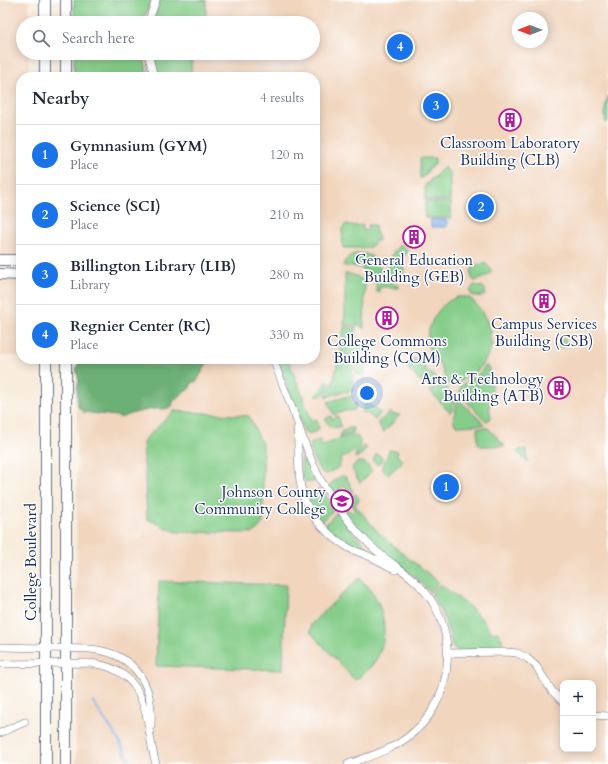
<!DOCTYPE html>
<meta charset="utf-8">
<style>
body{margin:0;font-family:Cardo,serif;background:#f2f2f3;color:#1f2937}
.controls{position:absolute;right:12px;bottom:12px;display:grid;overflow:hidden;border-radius:8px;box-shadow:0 2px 10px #0003}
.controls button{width:36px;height:36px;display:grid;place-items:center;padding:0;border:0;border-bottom:1px solid #e0e1e3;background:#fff;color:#1f2937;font:20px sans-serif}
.compass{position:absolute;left:512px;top:12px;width:36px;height:36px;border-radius:50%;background:#fff;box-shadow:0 2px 10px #0003;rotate:270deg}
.you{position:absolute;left:367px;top:393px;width:14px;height:14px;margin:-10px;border:3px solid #fff;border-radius:50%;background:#1a73e8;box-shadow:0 0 0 6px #1a73e833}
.badge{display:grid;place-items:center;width:26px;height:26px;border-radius:50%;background:#1a73e8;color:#fff;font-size:13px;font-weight:700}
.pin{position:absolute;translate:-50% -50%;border:2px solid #fff;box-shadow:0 1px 4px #0006}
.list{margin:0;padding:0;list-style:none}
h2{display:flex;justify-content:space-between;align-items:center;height:52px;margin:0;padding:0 16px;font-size:17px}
h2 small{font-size:13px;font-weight:400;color:#747a83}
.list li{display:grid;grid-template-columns:26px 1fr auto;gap:12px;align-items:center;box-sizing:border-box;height:60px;padding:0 16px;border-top:1px solid #e0e1e3}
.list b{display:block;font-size:15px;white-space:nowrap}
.list p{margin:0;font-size:13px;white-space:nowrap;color:#747a83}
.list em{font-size:13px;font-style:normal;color:#747a83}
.icon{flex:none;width:22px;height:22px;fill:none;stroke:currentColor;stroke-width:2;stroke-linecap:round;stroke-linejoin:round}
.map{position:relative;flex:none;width:608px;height:764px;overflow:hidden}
.search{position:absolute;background:#fff;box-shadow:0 2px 10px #0003;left:16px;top:16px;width:304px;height:44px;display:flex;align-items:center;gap:10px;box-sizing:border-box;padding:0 14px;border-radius:22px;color:#747a83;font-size:15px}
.panel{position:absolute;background:#fff;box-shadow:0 2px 10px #0003;left:16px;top:72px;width:304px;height:292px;border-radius:16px}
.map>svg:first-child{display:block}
</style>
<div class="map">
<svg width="608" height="764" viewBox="0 0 608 764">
<rect width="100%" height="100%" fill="#fff"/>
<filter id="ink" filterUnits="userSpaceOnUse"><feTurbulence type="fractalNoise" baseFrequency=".025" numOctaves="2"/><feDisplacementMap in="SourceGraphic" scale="8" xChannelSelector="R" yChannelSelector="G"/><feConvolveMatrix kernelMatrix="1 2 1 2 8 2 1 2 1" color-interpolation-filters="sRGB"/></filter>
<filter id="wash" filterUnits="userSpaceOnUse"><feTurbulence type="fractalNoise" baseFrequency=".012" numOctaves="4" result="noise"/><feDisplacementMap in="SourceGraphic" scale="16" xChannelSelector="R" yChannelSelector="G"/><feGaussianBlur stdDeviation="0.9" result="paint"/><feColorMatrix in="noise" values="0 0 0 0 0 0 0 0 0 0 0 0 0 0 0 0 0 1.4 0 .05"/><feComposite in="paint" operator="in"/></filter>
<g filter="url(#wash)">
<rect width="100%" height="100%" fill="#f8ecdc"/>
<path fill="#f1d5bd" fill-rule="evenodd" d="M0,0H29V23H23V53H29V77H21V256H0Z
M77,0H608V764H76L77,359H315V77H77V53H313V23H77ZM518,18H542V42H518ZM563,683H593V749H563Z
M0,278H21V356H0Z"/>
<path fill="#85cd89" stroke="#507e74" d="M74,0H151L146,14L144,16L143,15V17L144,19L143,23H74Z
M160,0H206V23H152L153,20H154L155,19L154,18V17Z
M74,53H143L148,77H74Z
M151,53H192L191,77H157Z
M608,96V122H605V106Z
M420,158H435V165H432V168H429V170H427V173H425V176H422V178H420Z
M444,167L450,173V200H425V185H427V183H430V180H432V178H435V176Z
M425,202H451V218H425Z
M346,224L354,226L363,225V227L362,229L366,231L368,228V225H375L376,233L378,234V241H375L373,245L368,248H343L342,229Z
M403,245L407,249V254H403L404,278L399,280C389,278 384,266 390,257C392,254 394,252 396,249H398V246Z
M357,253C387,253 374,281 399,286V288H389L388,287H380L379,292H377C376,272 361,265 343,266C346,258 350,255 357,253Z
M486,264L490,268L492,271C489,276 480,280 474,281C469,276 471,270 474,265Z
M345,274C353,274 359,276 365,283L364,329L363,328L357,324V326L344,325L345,313Z
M474,285H476L478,287C484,285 486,290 485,295C479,297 471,298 470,291Z
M458,297C462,297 467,296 471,299C478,304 490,324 491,333L490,335V340L492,343C490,354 482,367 473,374C469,376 465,378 462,380C458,383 454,388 448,383C444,379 444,372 441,367C436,359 430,355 428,346C424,328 440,301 458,297Z
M344,327L356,328V343L363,349L355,356L340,354Z
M557.5 343a4.5 4.5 0 1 1 9 0a4.5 4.5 0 1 1-9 0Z
M360,354L361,363H365V374L358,375V372H356V359Z
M339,357L353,359V391L342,392L327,397L326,396L332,387Z
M277,359H288L296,379L295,380V381H297L311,419H310L311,421L316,419L317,420L319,428C317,433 308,435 304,431Z
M412,359H415L418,360L427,370L437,378L438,381L436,383L431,385L427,388L406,367Z
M485,366H486L488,367L492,380V391L489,406L491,417L488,421L485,420L462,397C455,384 469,382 476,376C480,373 482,370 485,366Z
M326,381L331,382C329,389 325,397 317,396V393L323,387Z
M440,384H443C451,392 454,397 453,408L450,413L430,391C432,387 436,386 440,384Z
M352,396V403H356L355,410L345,411L334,415L328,402L344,397Z
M456,397L484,424L483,425L456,426C450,417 456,414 456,406C456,402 455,401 456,397Z
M365,404L376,408L381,413L375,420L368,414L362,412Z
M174,411L249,416L263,446V523L254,533L176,532L147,519L143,441Z
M391,412V414L400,415L383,433L381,428L377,423Z
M331,416L332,419L338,416L341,426C332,429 330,427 325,419Z
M349,428H353V433H350L340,437L342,430Z
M477,428H488L505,446H480L478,444Z
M350,435C354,435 357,435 359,439C365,448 347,456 340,459L341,461L339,467L327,474H324L320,471C317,466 308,449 311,444C313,441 317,441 320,440L321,441L319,444L320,446Z
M362,446L367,447C364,452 361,456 355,458L356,453L360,449Z
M389,450L398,451L397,455L403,461L388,475L381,468L386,459Z
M519,450H527V462L517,452Z
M376,454L383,458L378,465L373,461Z
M304,457L307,459L316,478L313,482C298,484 302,469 302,459Z
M359,462C366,461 368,466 372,471L360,483L352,469L354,465Z
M341,476L346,477L353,490L352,493L343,486L340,488L346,498L340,504L329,488C330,482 336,480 341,476Z
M321,489L323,491L335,509L321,522C316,514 304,502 312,494C315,491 317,490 321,489Z
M354,494H356L359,500L355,505L378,532L402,553L439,582L430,592C417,576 400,566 385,554C368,540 355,524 342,508L344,505L352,513L355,510L349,500Z
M337,512L356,536L368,547V550L366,552L348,545L324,526Z
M359,578C363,581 367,585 370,589C384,607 389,634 378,656C373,666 364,674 355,680L310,632L311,624Z
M159,581L286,585L283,670L156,666Z
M440,584L470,607L481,618L492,633L498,632C501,637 506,644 499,649L457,650L453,648L452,646C448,626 442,610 431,594Z"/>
<path fill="#6cb075" stroke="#44706a" d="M79,359H210L208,361L197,381L192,383L189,389L174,400L172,406C163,411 162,408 153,409C146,410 138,412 131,414C125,416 122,419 116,416L83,412L78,407L77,401V387L79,381L76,370Z"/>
<path fill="#83b3ee" stroke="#4f71a6" d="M431,219L447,220V227H431Z"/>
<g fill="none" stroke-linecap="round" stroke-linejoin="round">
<path stroke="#83b3ee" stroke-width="2" d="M93,702L118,739L131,764"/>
</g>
</g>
<g filter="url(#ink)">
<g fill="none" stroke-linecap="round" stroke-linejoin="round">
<g stroke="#68718a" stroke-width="8">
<path id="street" d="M148,23L156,0
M148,53L154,77
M273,359C281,381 290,402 298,424C304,442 311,460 319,477C326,490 336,503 344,515C354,529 366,542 379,553C392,564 407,572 419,585C458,624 457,694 415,731C396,749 371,756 348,764
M297,429C299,448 297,468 301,487C306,514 326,534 349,548C354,551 360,552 366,555C376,559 386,565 396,570
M0,647L90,649C135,653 154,684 151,726
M448,653L507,652L517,653L527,658L536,666L552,691L563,702
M0,664L89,663C134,667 145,697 150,736C152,746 153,755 156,764
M593,715L608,716
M0,733L25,722"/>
</g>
<g stroke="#68718a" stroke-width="12">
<path id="secondary" d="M45,0V23
M66,0V23
M45,53V77
M66,53V77
M0,260H21
M0,274L21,275
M46,359V764
M66,359V764"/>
</g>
<use href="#street" stroke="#fff" stroke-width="7"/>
<use href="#secondary" stroke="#fff" stroke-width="10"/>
</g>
</g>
<defs>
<g id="building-ring" transform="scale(1.15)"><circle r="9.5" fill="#fff" stroke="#b5179e" stroke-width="1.5"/><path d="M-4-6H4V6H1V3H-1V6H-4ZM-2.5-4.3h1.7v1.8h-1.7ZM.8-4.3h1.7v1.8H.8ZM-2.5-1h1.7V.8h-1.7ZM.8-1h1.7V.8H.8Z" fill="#b5179e"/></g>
<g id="university-ring" transform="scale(1.15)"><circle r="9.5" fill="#fff" stroke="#b5179e" stroke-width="1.5"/><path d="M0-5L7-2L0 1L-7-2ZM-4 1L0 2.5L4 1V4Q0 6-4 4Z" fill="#b5179e"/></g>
</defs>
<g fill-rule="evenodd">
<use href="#building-ring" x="510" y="120"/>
<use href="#building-ring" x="414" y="237"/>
<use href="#building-ring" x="544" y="301"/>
<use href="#building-ring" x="387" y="318"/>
<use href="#building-ring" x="559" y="388"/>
<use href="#university-ring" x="342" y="501"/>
</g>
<g text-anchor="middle" stroke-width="3" stroke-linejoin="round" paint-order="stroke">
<g font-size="15" fill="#1b2f5e" stroke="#fff">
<text x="510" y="148">Classroom Laboratory<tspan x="510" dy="17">Building (CLB)</tspan></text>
<text x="414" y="265">General Education<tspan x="414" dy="17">Building (GEB)</tspan></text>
<text x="544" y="329">Campus Services<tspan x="544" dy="17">Building (CSB)</tspan></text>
<text x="387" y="346">College Commons<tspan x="387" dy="17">Building (COM)</tspan></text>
<text x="544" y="384" text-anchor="end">Arts &amp; Technology<tspan x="544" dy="17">Building (ATB)</tspan></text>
<text x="326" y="497" text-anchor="end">Johnson County<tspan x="326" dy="17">Community College</tspan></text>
</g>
<g font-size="15" fill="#1b2f5e" stroke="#fff">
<text transform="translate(31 562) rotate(-90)" y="5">College Boulevard</text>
</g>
</g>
</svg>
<div class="controls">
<button>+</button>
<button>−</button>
</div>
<svg class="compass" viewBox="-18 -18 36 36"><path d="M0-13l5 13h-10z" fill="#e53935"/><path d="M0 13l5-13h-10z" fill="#747a83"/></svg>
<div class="you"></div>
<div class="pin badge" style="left:446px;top:487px">1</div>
<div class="pin badge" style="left:481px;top:207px">2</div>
<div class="pin badge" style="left:436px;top:106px">3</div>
<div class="pin badge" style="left:400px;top:47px">4</div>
<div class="search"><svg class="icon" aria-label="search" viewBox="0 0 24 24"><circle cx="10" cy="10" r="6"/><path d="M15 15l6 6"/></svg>Search here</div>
<section class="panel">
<h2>Nearby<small>4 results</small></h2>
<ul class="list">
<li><span class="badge">1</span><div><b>Gymnasium (GYM)</b><p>Place</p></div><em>120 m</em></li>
<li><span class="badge">2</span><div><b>Science (SCI)</b><p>Place</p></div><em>210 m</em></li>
<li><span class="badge">3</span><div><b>Billington Library (LIB)</b><p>Library</p></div><em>280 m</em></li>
<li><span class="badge">4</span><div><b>Regnier Center (RC)</b><p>Place</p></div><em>330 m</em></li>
</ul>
</section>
</div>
